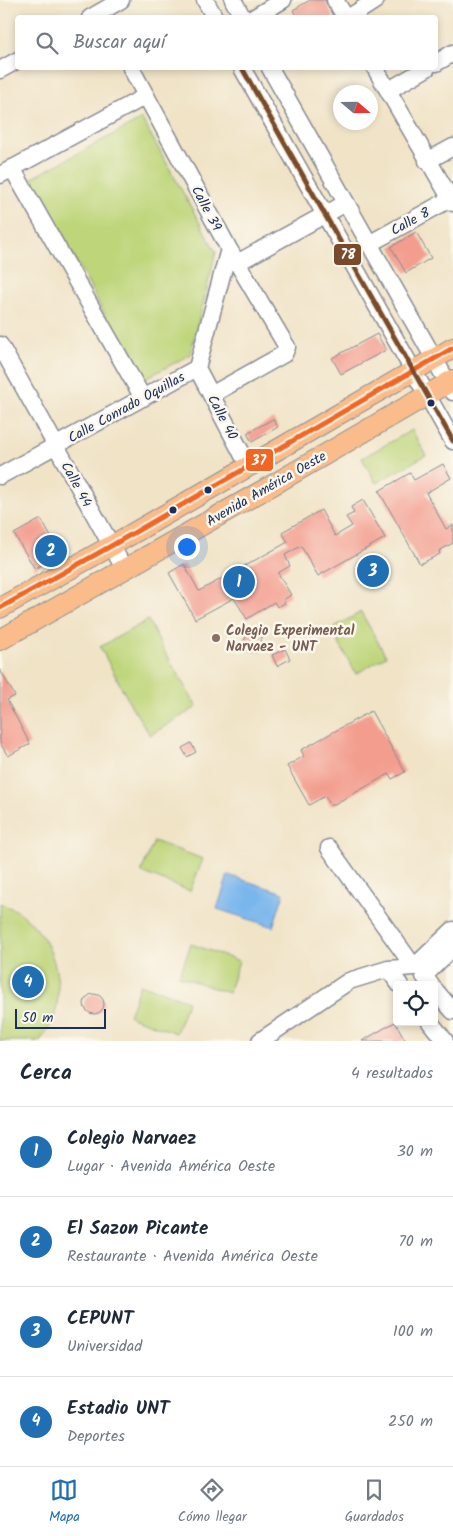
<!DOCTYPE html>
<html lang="es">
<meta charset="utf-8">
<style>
body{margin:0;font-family:Kalam,sans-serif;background:#f6f6f7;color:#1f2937}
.controls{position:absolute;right:15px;bottom:15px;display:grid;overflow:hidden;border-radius:5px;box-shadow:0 2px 8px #0003}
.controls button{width:45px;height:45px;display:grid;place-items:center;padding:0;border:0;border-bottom:1px solid #e0e1e3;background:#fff;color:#1f2937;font:25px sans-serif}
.compass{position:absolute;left:333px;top:85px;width:45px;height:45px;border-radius:50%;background:#fff;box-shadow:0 2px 8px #0003;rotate:110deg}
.scale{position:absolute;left:15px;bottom:12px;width:91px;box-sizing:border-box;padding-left:5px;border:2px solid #1b2f5e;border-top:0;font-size:14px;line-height:18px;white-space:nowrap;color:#1b2f5e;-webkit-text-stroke:4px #fbf7ec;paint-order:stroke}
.you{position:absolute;left:186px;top:546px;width:18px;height:18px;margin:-12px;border:4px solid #fff;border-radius:50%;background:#1a73e8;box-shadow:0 0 0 8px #1a73e833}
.badge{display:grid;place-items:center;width:32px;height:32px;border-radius:50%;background:#1f6fb2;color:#fff;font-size:16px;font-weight:700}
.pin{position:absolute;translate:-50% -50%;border:2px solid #fff;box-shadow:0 1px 5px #0006}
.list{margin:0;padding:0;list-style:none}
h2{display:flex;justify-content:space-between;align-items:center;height:65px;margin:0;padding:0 20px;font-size:21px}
h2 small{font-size:16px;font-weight:400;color:#747a83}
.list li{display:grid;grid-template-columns:32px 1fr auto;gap:15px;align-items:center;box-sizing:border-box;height:90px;padding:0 20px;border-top:1px solid #e0e1e3}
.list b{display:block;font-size:19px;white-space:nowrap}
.list p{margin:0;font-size:16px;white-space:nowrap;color:#747a83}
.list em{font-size:16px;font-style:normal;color:#747a83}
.icon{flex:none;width:28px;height:28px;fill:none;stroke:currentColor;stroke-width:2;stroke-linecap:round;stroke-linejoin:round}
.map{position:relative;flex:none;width:453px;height:1041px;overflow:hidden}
.search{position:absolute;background:#fff;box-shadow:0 2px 8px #0003;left:15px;right:15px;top:15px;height:55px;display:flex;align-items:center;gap:12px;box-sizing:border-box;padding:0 18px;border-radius:5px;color:#747a83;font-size:19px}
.sheet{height:425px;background:#fff}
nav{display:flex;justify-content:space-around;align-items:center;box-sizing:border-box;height:70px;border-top:1px solid #e0e1e3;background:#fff;font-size:14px;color:#747a83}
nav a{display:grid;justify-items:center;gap:2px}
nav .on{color:#1f6fb2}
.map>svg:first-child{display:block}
</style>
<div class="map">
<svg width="453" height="1041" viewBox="0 0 453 1041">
<rect width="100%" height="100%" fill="#fbf7ec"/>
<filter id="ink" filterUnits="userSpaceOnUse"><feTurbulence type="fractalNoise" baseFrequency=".02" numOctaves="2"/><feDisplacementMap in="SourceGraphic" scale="10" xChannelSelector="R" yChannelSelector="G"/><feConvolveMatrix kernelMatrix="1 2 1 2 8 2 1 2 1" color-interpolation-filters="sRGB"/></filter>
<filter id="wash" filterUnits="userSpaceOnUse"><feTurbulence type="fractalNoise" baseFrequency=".0096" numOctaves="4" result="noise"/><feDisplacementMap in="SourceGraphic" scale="20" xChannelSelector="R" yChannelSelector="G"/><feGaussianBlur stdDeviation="1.12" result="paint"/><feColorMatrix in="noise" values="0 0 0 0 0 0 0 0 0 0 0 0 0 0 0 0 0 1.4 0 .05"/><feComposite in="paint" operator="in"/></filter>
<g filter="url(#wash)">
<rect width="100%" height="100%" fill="#f0e3c6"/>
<path fill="#bed579" stroke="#6c826c" d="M142,119L216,252L190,355L140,381L32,178Z
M412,430L426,455L376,483L362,458Z
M361,612L386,656L356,674L331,629Z
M148,620L164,651L197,707L150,735L132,707L100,647Z
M154,841L203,859L190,891L141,872Z
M0,903C8,907 18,910 24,916C53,940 65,981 54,1018C51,1026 44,1034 40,1041H0Z
M191,944L239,961L228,993L179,976Z
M140,984L188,1001L176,1033L129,1016Z"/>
<path fill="#79b6ec" stroke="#4a72a5" d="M228,875L284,893L273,927L217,909Z"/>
<g id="blocks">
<path fill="#f39d8e" d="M310,0H325L334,18H297L293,10Z
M416,232L431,258L406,273L391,247Z
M377,334L386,350L341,374L332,358Z
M273,419L278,427L252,442L247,433Z
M443,464L451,478L426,493L446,529L453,525V543L439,551L440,554L420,564L379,491L410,473L414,480Z
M363,500L385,538L318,576L301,546L285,555L290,566L278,573L291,595L283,600L285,603L277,607L274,602L247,619L234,598L195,619L169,573L184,564L199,591L288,542L282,532L321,510L335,536L352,526L346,517L354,513L351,507Z
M41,519L60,553L35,569L14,534Z
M249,626L264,631L256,653L242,648Z
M285,649L290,659L277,666L272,655Z
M0,670L15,696L7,700L30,744L8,756L0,743Z
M371,711L405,772L392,779L389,774L331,806L325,796L309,805L287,766L304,756L301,750Z
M191,743L196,752L187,757L182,748Z
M84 1004a10 10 0 1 1 20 0a10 10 0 1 1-20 0Z
M395,1022L406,1041H362Z"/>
</g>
</g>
<g filter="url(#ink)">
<use href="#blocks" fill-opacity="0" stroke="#868992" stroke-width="1"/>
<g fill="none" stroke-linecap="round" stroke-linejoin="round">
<g stroke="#868992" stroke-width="19">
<path id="minor" d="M205,0L215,18
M233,0L243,18
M335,0L346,18
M90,18L121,0
M253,18L283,0
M348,18L376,0
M436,63L453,53
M131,68L229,249L287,347L284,354L211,395
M242,68L453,441
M270,68L453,392
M375,68L453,203
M0,70L18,60
M389,90L427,68
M427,161L453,147
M12,168L143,398
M0,175L146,96
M369,244L450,199
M237,263L346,203
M0,345L125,570
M197,368L249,467
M0,476L197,368L229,249
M329,848L414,967
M388,969L400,985
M431,985L424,976L453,947
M434,989L453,1011
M430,1022L445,1041
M260,1041L349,981L388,969L414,967L453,930"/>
</g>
<g stroke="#868992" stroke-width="22">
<path id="major" d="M0,608L111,546L453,348
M0,640L276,483L453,380"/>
</g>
<use href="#minor" stroke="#fff" stroke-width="16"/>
<use href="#major" stroke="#f9bc8a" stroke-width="20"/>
<g stroke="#fbf7ec" stroke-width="9">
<path id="bus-1" d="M0,608L111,546L453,348"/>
</g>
<g stroke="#fbf7ec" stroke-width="9">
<path id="bus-2" d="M242,68L453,441"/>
</g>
<use href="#bus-1" stroke="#f26522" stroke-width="5"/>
<use href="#bus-2" stroke="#7a4b2a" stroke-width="5"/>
</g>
</g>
<g fill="#1b2f5e" stroke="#fbf7ec" stroke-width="2">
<circle cx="431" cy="403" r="4.5"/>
<circle cx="208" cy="490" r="4.5"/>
<circle cx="173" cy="510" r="4.5"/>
</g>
<circle fill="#8d6e63" stroke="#fbf7ec" stroke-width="2" cx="216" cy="638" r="5"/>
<g text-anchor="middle" stroke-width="5" stroke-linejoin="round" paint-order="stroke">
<g font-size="14" fill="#1b2f5e" stroke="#fbf7ec">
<text transform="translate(207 208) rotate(62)" y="5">Calle 39</text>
<text transform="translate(410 221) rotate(-29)" y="5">Calle 8</text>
<text transform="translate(126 407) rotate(-29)" y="5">Calle Conrado Oquillas</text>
<text transform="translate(223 417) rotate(62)" y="5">Calle 40</text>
<text transform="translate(77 484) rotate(61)" y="5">Calle 44</text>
<text transform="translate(266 488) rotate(-30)" y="5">Avenida América Oeste</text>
</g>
<g font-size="14" font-weight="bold" fill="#785e54" stroke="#fbf7ec" text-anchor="start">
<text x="226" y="635">Colegio Experimental<tspan x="226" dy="16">Narvaez - UNT</tspan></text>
</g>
</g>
<g stroke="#fbf7ec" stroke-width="2">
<rect x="333" y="243" width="29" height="23" rx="5" fill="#7a4b2a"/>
<rect x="245" y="448" width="29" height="24" rx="5" fill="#f26522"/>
</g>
<g font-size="14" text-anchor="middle" font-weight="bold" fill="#fff">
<text x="348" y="259">78</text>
<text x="259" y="465">37</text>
</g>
</svg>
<div class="controls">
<button><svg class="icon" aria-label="locate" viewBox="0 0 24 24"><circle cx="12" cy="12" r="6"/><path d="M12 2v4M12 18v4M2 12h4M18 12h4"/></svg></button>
</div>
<svg class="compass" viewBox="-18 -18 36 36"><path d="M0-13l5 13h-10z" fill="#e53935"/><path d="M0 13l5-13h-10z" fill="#747a83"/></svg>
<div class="scale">50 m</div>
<div class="you"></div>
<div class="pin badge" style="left:239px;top:582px">1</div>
<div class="pin badge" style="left:51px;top:551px">2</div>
<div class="pin badge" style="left:373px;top:571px">3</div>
<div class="pin badge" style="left:28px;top:982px">4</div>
<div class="search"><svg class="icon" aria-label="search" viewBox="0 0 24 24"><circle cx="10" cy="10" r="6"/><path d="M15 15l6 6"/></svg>Buscar aquí</div>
</div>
<section class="sheet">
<h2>Cerca<small>4 resultados</small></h2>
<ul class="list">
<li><span class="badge">1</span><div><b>Colegio Narvaez</b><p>Lugar · Avenida América Oeste</p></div><em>30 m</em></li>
<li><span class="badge">2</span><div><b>El Sazon Picante</b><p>Restaurante · Avenida América Oeste</p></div><em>70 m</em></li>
<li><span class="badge">3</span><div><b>CEPUNT</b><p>Universidad</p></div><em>100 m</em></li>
<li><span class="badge">4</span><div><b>Estadio UNT</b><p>Deportes</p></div><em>250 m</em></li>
</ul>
</section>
<nav>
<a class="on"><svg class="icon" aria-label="map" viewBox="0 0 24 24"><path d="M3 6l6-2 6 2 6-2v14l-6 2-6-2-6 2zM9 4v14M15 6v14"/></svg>Mapa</a>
<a><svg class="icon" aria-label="directions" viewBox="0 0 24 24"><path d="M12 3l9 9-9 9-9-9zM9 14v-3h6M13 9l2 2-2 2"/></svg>Cómo llegar</a>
<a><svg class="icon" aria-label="saved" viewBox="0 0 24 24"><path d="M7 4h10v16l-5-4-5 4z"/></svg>Guardados</a>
</nav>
